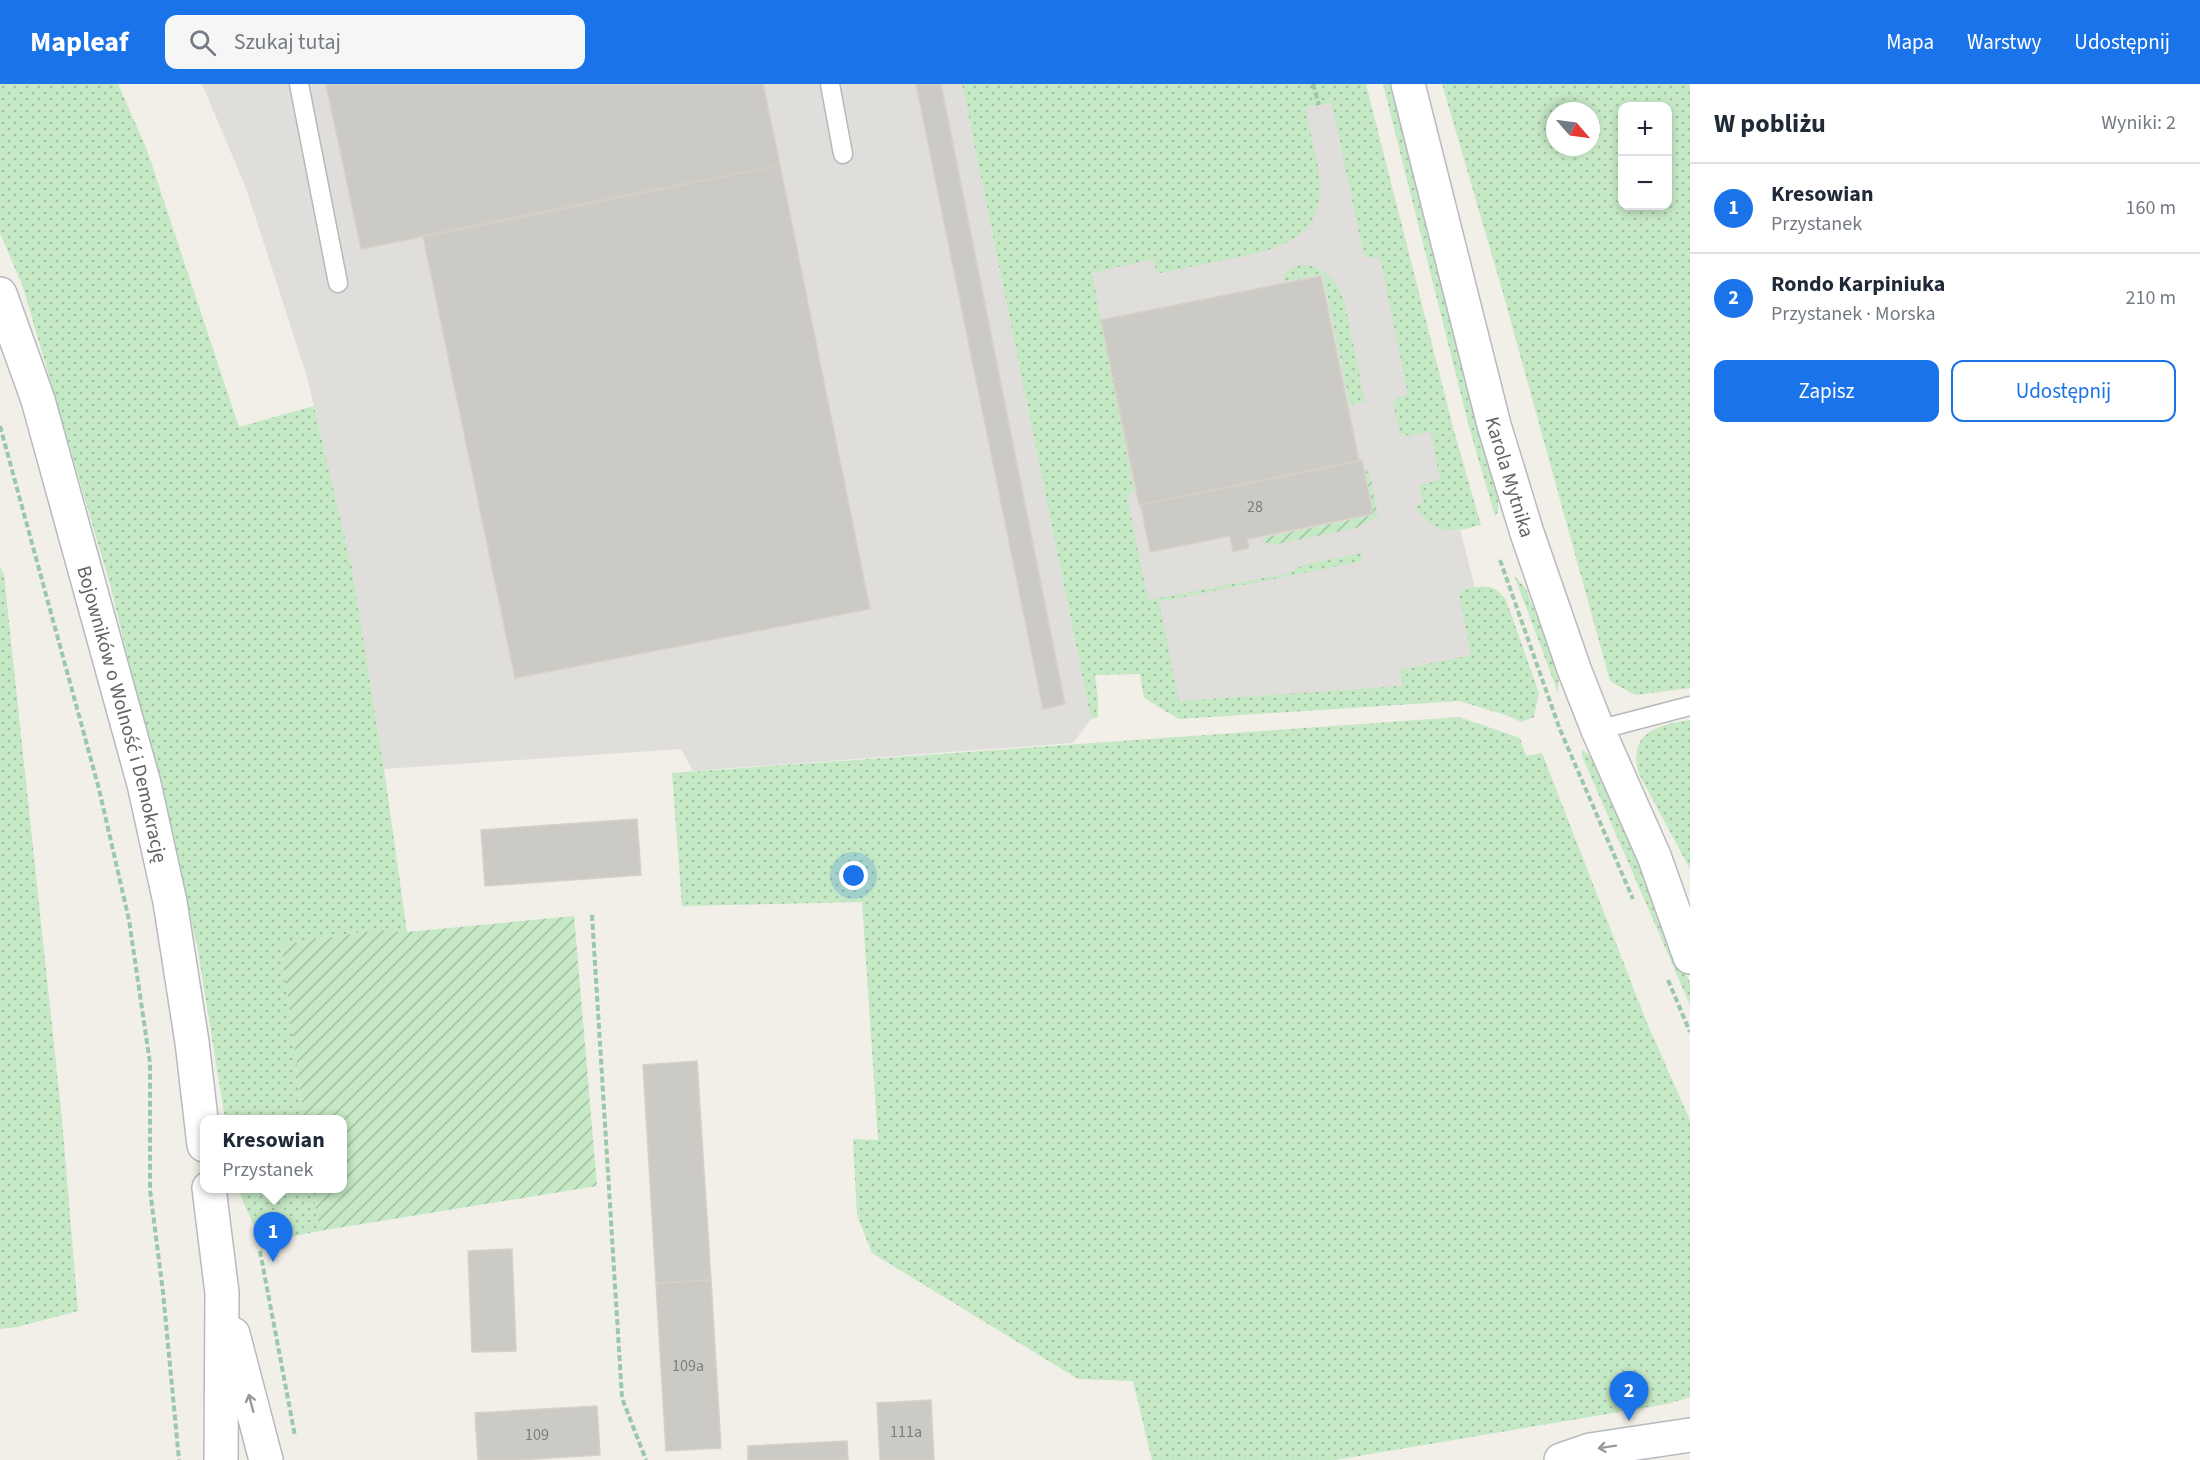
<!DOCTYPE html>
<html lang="pl">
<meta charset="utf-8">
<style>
body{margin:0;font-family:"Source Sans 3",sans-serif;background:#f6f6f7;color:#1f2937}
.controls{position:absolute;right:18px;top:18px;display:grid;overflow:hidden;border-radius:12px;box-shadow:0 3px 9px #0003}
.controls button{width:54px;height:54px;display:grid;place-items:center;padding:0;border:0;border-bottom:2px solid #e0e1e3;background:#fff;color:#1f2937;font:30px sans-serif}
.compass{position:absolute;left:1546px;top:18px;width:54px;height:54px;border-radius:50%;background:#fff;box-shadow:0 3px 9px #0003;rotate:118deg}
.you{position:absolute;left:854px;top:792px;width:21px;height:21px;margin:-15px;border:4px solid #fff;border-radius:50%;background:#1a73e8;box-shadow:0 0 0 9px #1a73e833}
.badge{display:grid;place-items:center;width:39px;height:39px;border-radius:50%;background:#1a73e8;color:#fff;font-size:20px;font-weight:700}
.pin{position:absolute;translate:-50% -50px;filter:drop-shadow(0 2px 3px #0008)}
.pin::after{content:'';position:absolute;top:32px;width:21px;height:18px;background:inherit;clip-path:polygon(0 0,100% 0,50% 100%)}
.popup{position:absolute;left:200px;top:1031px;width:147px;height:78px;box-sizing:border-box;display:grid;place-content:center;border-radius:12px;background:#fff;filter:drop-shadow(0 2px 4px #0005);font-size:20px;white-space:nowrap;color:#747a83}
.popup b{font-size:22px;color:#1f2937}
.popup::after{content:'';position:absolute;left:50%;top:100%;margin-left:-12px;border:12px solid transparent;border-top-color:#fff}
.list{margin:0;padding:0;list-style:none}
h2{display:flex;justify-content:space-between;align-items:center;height:78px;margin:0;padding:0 24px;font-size:26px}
h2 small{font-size:20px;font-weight:400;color:#747a83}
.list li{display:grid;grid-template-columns:39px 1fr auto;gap:18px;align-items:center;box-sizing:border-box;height:90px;padding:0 24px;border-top:2px solid #e0e1e3}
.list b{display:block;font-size:22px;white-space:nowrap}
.list p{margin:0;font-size:20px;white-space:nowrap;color:#747a83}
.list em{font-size:20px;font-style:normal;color:#747a83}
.actions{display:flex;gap:12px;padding:18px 24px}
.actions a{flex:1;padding:14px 0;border:2px solid #1a73e8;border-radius:12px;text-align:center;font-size:21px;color:#1a73e8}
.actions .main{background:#1a73e8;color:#fff}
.icon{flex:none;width:33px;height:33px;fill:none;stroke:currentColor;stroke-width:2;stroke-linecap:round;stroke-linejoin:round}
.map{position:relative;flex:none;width:1690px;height:1376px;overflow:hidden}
header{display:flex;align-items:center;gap:36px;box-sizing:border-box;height:84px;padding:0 30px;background:#1a73e8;color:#fff}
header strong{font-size:28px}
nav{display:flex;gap:33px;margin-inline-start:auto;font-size:21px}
.search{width:420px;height:54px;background:#f6f6f7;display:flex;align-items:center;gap:15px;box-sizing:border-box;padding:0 21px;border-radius:12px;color:#747a83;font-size:22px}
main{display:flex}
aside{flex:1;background:#fff}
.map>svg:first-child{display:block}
</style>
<header>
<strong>Mapleaf</strong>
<div class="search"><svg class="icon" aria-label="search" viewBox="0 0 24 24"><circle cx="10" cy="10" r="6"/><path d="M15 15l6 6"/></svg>Szukaj tutaj</div>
<nav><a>Mapa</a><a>Warstwy</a><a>Udostępnij</a></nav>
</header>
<main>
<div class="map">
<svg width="1690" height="1376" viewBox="0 0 1690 1376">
<defs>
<pattern id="grass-dots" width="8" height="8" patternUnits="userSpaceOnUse" patternTransform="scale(1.5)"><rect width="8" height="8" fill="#c5e8c5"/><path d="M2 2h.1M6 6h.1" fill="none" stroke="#a3c0a4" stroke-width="1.8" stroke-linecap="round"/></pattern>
<pattern id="garden-furrows" width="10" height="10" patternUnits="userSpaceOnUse" patternTransform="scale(1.5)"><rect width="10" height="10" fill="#c5e8c5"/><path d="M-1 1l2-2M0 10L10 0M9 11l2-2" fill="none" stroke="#a3c0a4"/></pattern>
</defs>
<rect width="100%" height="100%" fill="#f1efe8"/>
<path fill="#e0deda" d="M202,0H962L1091,635L1073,659L693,687L681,665L384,685L352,484L307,293L246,104Z
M1030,0H1348L1499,600L1179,622L1152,602Z"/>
<path fill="url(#grass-dots)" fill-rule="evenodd" d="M0,0H118L147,66L239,343L314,322L352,484L384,685L407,848L378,846L281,861L304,1035H225L197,861L111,504L23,203L0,149Z
M962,0H1366L1454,347L1481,441C1451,449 1434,451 1415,422L1423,419L1419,401L1440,396L1431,348L1409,352L1400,349L1393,320L1398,313L1408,311L1380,173L1369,174L1363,169L1332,19L1306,23C1309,50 1320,77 1320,105C1320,159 1269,167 1227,175C1205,180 1182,185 1160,189L1156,187L1153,175L1092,189L1134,408L1130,409L1127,413L1148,516L1290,489L1302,481L1362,469L1363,477L1159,518L1179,617L1403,602L1400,586L1471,571L1459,510L1463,505C1481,502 1495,498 1506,516L1539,609L1534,633L1521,638L1506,631L1459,617L1179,635L1144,614L1140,590L1095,591L1098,617V633L1091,635Z
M1383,0H1393L1498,411V428L1495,432L1469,343Z
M1442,0H1690V604L1635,611L1610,597L1503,209ZM1622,22H1668V122H1622ZM1555,27H1591V63H1555Z
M1299,181C1324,180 1338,197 1345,220L1365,318L1350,321L1323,190L1281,198L1287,188Z
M0,482L4,491L62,1036L78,1227L17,1243L0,1245Z
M1514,491L1526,505L1536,531L1539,533L1559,590L1558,609Z
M1459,633L1520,654L1526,672L1542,669L1647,939L1690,1036V1313L1667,1320L1335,1376H1152L1133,1297L1078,1295L872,1169L857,1131L853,1055L878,1056L862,818L682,822L672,689Z
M1690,636V785L1639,690C1627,649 1657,641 1690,636Z
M1582,665L1594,676L1690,899V921L1582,672Z
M238,1105H313L319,1147L261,1159Z"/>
<path fill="url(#garden-furrows)" d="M1365,385L1370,390L1378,433L1356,444L1272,461L1264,458L1263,454L1374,431Z
M574,832L597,1102L319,1147L313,1105L342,1104V1036L304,1035L281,861L378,846L407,848Z"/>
<path fill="#cccac5" stroke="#d6d1c6" stroke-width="1.5" d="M326,0H763L780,81L361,165Z
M916,0H941L1065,620L1043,625Z
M780,81L870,525L515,594L423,152Z
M1321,192L1359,377L1139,421L1101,236Z
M1362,376L1373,430L1247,455L1249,464L1233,468L1230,452L1150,468L1141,422L1139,421Z
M637,735L641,791L485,802L481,746Z
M697,977L711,1196L656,1199L643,981Z
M512,1165L516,1267L472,1268L468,1167Z
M711,1196L721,1364L666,1367L656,1199Z
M931,1316L934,1376H880L877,1319Z
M597,1322L600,1371L518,1376H478L475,1329Z
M847,1357L848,1376H748V1362Z"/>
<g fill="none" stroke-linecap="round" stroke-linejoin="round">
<g stroke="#b5b8bc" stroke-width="21">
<path id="lane" d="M299,0L338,199
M830,0L843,70
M1598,646L1690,622"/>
</g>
<g stroke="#b6babf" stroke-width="36">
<g id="secondary">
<path id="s1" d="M1408,0L1494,341L1527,449L1574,585L1598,646L1654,772L1690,873"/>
<path id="s2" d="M0,210L38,316L144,700L170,818L192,958L204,1061"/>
<path d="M209,1104L222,1209L221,1376"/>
<path d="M233,1250L266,1376"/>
<path d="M1561,1376L1590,1366L1690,1351"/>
</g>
</g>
<path stroke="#9cc7a9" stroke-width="4" stroke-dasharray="6 3" stroke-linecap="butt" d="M1313,0L1319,21
M0,342L99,705L129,836L150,979V1106L163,1208L179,1376
M1500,476L1559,643L1633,815
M592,831L622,1314L646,1376
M1668,896L1690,948
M260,1167L295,1352"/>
<use href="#lane" stroke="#fff" stroke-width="18"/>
<use href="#secondary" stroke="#fff" stroke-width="33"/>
</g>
<defs><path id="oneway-shaft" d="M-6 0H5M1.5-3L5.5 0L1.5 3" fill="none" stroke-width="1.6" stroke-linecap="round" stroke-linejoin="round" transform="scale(1.5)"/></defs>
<g stroke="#979a9d">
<use href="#oneway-shaft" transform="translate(251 1319) rotate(-105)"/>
<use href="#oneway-shaft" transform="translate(1607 1363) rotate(171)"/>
</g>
<g text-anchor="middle" stroke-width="4.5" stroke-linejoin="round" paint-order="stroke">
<g font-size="16" fill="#7a7d7f">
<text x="1255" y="428">28</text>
<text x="688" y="1287">109a</text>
<text x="906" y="1353">111a</text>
<text x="537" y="1356">109</text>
</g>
<g font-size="20" fill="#5f6368" stroke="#fff">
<text dy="7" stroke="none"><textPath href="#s1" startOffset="406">Karola Mytnika</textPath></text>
<text dy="7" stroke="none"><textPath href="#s2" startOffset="438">Bojowników o Wolność i Demokrację</textPath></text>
</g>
</g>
</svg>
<div class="controls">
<button>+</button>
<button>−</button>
</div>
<svg class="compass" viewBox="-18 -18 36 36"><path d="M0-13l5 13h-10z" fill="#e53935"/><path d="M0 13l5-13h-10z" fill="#747a83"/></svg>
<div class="you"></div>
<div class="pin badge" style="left:273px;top:1178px">1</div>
<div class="popup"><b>Kresowian</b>Przystanek</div>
<div class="pin badge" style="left:1629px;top:1337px">2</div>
</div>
<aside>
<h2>W pobliżu<small>Wyniki: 2</small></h2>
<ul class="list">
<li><span class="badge">1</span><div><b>Kresowian</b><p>Przystanek</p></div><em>160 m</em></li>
<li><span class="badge">2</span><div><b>Rondo Karpiniuka</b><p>Przystanek · Morska</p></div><em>210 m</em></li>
</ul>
<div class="actions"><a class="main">Zapisz</a><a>Udostępnij</a></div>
</aside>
</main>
